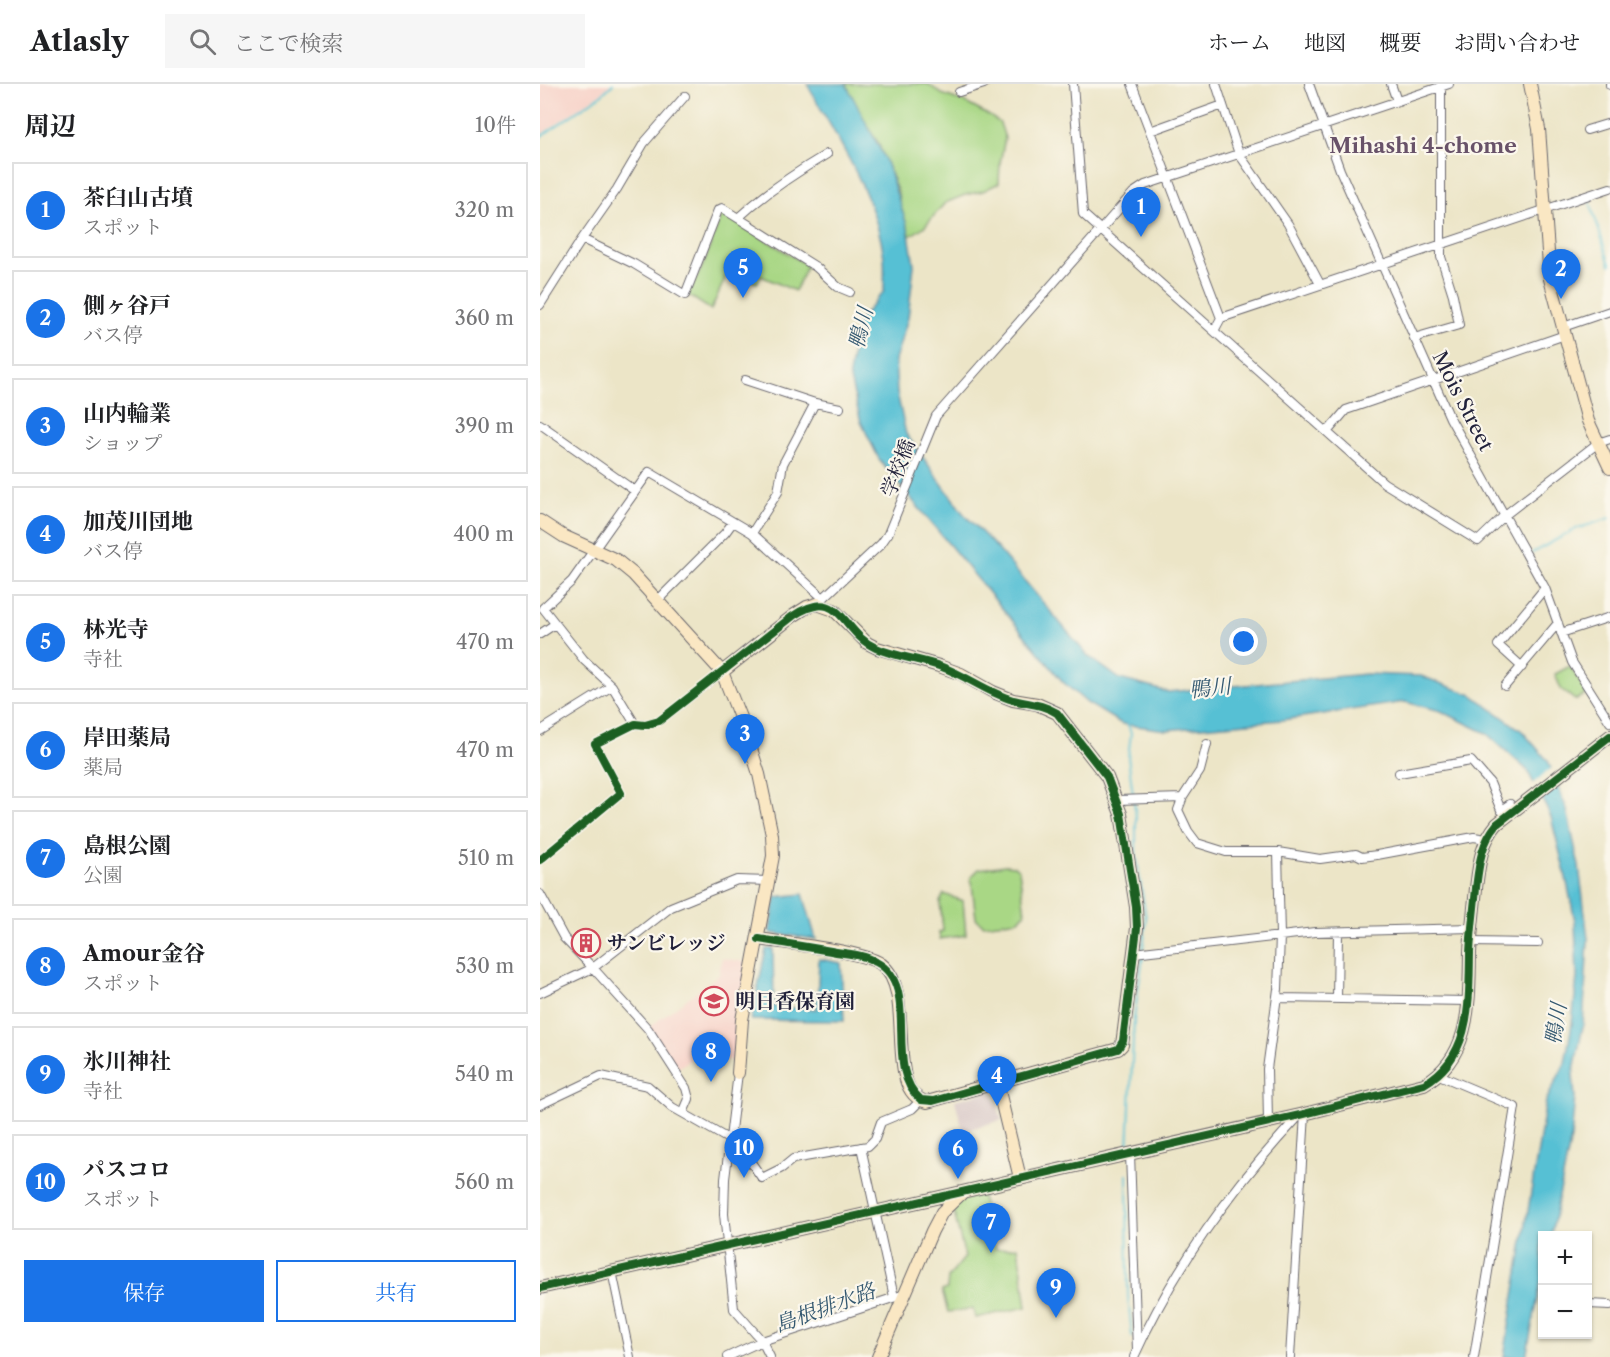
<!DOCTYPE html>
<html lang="ja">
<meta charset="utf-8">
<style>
body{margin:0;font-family:"Libre Caslon Text","Noto Serif JP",serif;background:#f6f6f6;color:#202124}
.controls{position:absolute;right:18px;bottom:18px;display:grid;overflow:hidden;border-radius:0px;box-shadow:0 2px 4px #0004}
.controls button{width:54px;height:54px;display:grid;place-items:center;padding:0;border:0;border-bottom:2px solid #e0e0e0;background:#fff;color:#202124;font:30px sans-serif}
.you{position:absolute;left:704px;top:558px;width:21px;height:21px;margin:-15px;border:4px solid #fff;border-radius:50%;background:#1a73e8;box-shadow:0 0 0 9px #1a73e833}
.badge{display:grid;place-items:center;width:39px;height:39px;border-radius:50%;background:#1a73e8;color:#fff;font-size:20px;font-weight:700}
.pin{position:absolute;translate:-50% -50px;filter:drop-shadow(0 2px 3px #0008)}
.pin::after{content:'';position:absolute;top:32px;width:21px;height:18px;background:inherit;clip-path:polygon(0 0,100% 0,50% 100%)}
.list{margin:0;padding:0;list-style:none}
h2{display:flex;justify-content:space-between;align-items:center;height:78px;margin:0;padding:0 24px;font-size:26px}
h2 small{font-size:20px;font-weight:400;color:#757577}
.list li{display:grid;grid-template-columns:39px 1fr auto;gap:18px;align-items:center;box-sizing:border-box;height:96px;margin:0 12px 12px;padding:0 12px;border:2px solid #e0e0e0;border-radius:0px}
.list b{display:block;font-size:22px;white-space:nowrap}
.list p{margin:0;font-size:20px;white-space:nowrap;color:#757577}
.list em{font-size:20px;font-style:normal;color:#757577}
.actions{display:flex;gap:12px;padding:18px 24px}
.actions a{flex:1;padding:14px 0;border:2px solid #1a73e8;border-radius:0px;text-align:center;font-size:21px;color:#1a73e8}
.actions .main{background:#1a73e8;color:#fff}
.icon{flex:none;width:33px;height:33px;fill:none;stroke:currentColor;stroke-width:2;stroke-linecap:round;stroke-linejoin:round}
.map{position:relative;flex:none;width:1070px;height:1273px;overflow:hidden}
header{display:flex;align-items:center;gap:36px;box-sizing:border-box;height:84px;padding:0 30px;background:#fff;border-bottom:2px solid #e0e0e0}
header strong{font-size:28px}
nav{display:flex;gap:33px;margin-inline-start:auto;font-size:21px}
.search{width:420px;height:54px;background:#f6f6f6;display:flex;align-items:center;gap:15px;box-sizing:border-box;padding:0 21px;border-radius:0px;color:#757577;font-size:22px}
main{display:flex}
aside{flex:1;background:#fff}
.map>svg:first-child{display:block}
</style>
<header>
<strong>Atlasly</strong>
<div class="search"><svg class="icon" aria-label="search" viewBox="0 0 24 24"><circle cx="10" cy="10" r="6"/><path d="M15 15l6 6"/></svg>ここで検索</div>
<nav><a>ホーム</a><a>地図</a><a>概要</a><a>お問い合わせ</a></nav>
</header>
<main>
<aside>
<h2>周辺<small>10件</small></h2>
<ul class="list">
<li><span class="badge">1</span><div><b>茶臼山古墳</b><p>スポット</p></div><em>320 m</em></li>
<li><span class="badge">2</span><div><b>側ヶ谷戸</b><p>バス停</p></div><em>360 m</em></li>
<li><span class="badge">3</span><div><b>山内輪業</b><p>ショップ</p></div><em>390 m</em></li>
<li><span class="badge">4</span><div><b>加茂川団地</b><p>バス停</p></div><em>400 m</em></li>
<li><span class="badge">5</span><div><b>林光寺</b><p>寺社</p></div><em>470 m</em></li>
<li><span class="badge">6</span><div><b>岸田薬局</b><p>薬局</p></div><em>470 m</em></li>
<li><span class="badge">7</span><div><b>島根公園</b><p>公園</p></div><em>510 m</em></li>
<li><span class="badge">8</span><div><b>Amour金谷</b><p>スポット</p></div><em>530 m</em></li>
<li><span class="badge">9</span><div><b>氷川神社</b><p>寺社</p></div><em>540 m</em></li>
<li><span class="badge">10</span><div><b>パスコロ</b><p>スポット</p></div><em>560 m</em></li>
</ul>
<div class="actions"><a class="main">保存</a><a>共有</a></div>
</aside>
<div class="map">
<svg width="1070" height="1273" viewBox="0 0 1070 1273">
<rect width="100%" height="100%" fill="#fbf7ec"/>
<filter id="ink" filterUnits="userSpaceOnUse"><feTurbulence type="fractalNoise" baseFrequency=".0167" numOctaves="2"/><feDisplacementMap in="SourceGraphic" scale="12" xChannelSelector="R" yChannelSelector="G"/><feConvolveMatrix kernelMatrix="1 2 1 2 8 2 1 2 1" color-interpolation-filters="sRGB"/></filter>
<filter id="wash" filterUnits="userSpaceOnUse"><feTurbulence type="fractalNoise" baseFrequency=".008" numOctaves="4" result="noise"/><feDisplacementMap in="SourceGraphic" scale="24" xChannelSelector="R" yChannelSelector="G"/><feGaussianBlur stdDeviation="1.35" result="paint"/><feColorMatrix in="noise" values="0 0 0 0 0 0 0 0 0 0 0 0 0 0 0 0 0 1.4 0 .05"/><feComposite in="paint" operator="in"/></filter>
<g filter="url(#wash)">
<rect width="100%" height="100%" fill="#ece5c7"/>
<path fill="#f7d1c7" d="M0,0H71L60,10L0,51Z
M182,874L211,879L195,977L164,972L163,975L152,974L138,984L108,944L179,891Z"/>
<path fill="#d2bfc0" d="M447,1008L453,1009L462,1036L423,1047L415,1016Z"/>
<path fill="#a9d785" stroke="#667c60" stroke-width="1.5" d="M304,0H388L402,10L424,18L448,31L460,39L465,54L460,79L459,99L443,107L425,111L405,119L385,142L364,156L358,109L338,58L320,33Z
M182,129L267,181L255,207L221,192L217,199L188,188L171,226L148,211L164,179Z
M1030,582L1047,610L1035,616L1021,605L1015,590Z
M465,781L474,782L479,786L485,829L479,836L443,841L436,834L431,793L439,785Z
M404,810L423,817L426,851L400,855L399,848L403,847L400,818Z
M441,1109L456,1165L478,1163L487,1223L435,1234L433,1225L408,1228L402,1207L407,1205L408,1194L425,1173L413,1125L419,1117Z"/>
<path fill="#57c0d4" stroke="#3c7188" stroke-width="1.5" d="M267,0H306L345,75L368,144L374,181L368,234L355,276L357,309L366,350L423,429L457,464L548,572L580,595L628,608L826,590L881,592L932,611L982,647L1008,677L1027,726L1039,782L1048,855L1043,942L1033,991L1035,1013L1031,1054L1011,1151L1002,1152V1193L986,1273H964L1006,1017L1025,979L1032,940L1037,893L1035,837L1025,789L1011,733L987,686L946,649L901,627L865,618L742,636L626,646L582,640L547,619L523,598L340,377L321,338L309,291L317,239L344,207C344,196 345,185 344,174C336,111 297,55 267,0Z
M263,810L276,855L231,849L230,846L236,813Z
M226,865H233L234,923L277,925L279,875L301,879L304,937L211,936Z"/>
<path fill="#ece5c7" d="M1013,683L1020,700L1000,717L991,701Z"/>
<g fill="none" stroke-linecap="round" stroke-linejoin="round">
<path stroke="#57c0d4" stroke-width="2" d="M0,53L61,11L73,0
M1049,115L1070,181
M992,469L1036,445L1070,434
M588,640L591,650L588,673L596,733V770L606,835L603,866
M588,1066L594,935L603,872
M587,1090L588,1212L592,1252"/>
</g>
</g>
<g filter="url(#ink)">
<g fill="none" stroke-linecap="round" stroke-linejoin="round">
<g stroke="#69666c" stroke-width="10">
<path id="street" d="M533,0L543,130L844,399L938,457L965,431L1058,359L1070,355
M592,0L681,234
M676,0L699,70L748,140L780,200
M769,0L800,86L910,334L1005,504L1032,578L1070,638
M851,0L857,17
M1070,0V1
M419,8L444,0
M1047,46L1070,39
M610,47L683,21
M198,134C225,109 255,89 287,70
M42,155L94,180L145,211L178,126L182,124L276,183L298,203L310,208
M0,221L42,155L77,105L104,59L145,12
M1023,243L1070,227
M674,247L681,234L1070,104
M874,254L919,241L913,211L901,173V0
M205,296L275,319L300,324
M0,340L95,407
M788,347L806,326L1025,251
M212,449L238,408L243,380L275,319
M117,517L185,449L193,438
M277,520L341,460L348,450L396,332L593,109L605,101L909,0
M1021,549L1070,533
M0,550L15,540
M982,583L958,561L1005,504
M965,602L1018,539
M95,640L72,602L44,576L3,524L32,497L109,388L212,449L283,514
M0,647L72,602
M667,660L660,687L643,713L638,726L648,747L657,759L686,768H738L780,775L816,770L822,773L837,771L934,753L946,755
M859,689L931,677L950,699L961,726L970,720
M577,716L642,714
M0,776L81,709L55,660L95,640L105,641L119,637L182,588
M0,810L24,854L53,884L108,945L146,1004L149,1015L143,1029
M931,858L998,859
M594,869L775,848L932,844
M0,909L53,884L131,823L197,796L229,797
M738,914L929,917
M797,915L798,848
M198,989L185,1095L184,1130L194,1225L222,1257L230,1273
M899,991L975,1023L934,1273
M0,1021L61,992L108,1002L132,1023L190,1056L203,1067L222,1094L242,1084L253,1075L328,1062L335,1055L341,1038L372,1025L381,1016
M728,1038L727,985L738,905L740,852L738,768
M321,1063L354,1213
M590,1070L597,1266
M72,1187L90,1273
M1048,1220L1070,1221
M187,1273L222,1257L365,1210
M594,1273C635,1182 691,1105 759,1032
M750,1273L765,1030"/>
</g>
<g stroke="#69666c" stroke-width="14">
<path id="secondary" d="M990,0L999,45L1010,195L1048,337L1070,384
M0,437L23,452L76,476L93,490L182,588L205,646L219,690L232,751L233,772L202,936L198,989
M182,588L253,532L267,523L277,520L294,526L327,559L337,564L399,582L421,590L453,608L473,616L497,620L517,629L567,693L581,730L596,823L597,844L582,961L578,965L387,1018C342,1008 378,907 341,880C322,867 245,859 219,855
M457,999L480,1094
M0,1204L760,1031L884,1000C932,973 929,917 930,869C931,847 934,826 936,804C939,780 941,759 957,740L1070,652
M338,1273L392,1147L402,1128L423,1108"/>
</g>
<use href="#street" stroke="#fff" stroke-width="8"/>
<use href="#secondary" stroke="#fae7c3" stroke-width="12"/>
<g stroke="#fbf7ec" stroke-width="11">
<path id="cycleway" d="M0,776L81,709L55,660L95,640L105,641L119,637L253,532C302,500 300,548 336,564C356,573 381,575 402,583C427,592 448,609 473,616C489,620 502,620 517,629L567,693L581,730L596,823L597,844L583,957L578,965L393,1017L381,1016C341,983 383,902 336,878C323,870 306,870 291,867C267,863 243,859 219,855
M0,1204L760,1031L884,1000C932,973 929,917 930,869C931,847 934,826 936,804C939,780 941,759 957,740L1070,652"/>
</g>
<use href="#cycleway" stroke="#1b5e20" stroke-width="8"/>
</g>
</g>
<defs>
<g id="building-ring" transform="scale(1.5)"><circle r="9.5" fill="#fbf7ec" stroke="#d1495b" stroke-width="1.5"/><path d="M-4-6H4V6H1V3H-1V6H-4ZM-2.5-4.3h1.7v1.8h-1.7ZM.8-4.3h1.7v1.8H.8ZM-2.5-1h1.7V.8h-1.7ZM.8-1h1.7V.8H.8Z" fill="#d1495b"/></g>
<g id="school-ring" transform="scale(1.5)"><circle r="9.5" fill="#fbf7ec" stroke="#d1495b" stroke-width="1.5"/><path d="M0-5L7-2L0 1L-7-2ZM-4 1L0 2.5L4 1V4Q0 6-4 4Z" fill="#d1495b"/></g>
</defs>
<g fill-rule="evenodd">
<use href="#building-ring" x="46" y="859"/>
<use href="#school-ring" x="174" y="917"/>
</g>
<g text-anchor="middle" stroke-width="4.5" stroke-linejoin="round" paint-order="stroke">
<g font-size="20" fill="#22223b" stroke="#fbf7ec">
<text transform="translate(923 317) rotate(63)" y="7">Mois Street</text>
<text transform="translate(358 384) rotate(-69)" y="7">学校橋</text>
</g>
<g font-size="20" font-weight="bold" fill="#22223b" stroke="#fbf7ec" text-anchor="start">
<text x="67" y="866">サンビレッジ</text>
<text x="195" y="924">明日香保育園</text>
</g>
<g font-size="21" font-weight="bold" fill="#685269" stroke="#fbf7ec">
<text x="883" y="69">Mihashi 4-chome</text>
</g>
<g font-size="21" font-style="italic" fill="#355971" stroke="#fbf7ec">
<text transform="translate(321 244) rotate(-76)" y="7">鴨川</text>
<text transform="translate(670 604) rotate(-6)" y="7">鴨川</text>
<text transform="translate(1016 940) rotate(-81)" y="7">鴨川</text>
<text transform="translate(285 1224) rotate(-20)" y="7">島根排水路</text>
</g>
</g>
</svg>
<div class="controls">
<button>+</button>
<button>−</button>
</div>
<div class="you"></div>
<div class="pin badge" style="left:601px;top:153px">1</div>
<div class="pin badge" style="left:1021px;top:215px">2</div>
<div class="pin badge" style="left:205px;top:680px">3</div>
<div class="pin badge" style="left:457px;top:1022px">4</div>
<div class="pin badge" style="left:203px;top:214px">5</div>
<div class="pin badge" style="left:418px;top:1095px">6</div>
<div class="pin badge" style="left:451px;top:1169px">7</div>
<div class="pin badge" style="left:171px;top:998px">8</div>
<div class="pin badge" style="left:516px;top:1234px">9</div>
<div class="pin badge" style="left:204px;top:1094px">10</div>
</div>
</main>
